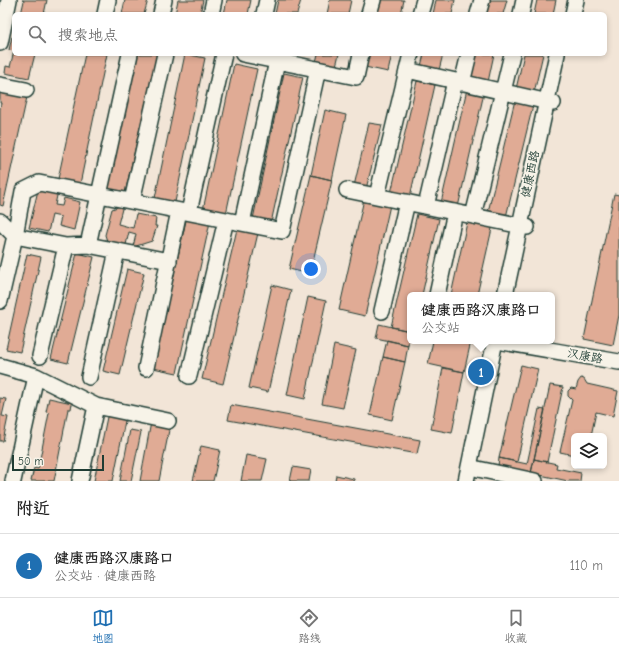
<!DOCTYPE html>
<html lang="zh">
<meta charset="utf-8">
<style>
body{margin:0;font-family:"Comic Neue","LXGW WenKai TC",sans-serif;background:#f2f2f2;color:#222}
.controls{position:absolute;right:12px;bottom:12px;display:grid;overflow:hidden;border-radius:6px;box-shadow:0 2px 6px #0003}
.controls button{width:36px;height:36px;display:grid;place-items:center;padding:0;border:0;border-bottom:1px solid #e0e0e0;background:#fff;color:#222;font:20px sans-serif}
.scale{position:absolute;left:12px;bottom:10px;width:92px;box-sizing:border-box;padding-left:4px;border:2px solid #1f3d34;border-top:0;font-size:11px;line-height:14px;white-space:nowrap;color:#1f3d34;-webkit-text-stroke:3px #f7f3e8;paint-order:stroke}
.you{position:absolute;left:311px;top:269px;width:14px;height:14px;margin:-10px;border:3px solid #fff;border-radius:50%;background:#1a73e8;box-shadow:0 0 0 6px #1a73e833}
.badge{display:grid;place-items:center;width:26px;height:26px;border-radius:50%;background:#1f6fb2;color:#fff;font-size:13px;font-weight:700}
.pin{position:absolute;translate:-50% -50%;border:2px solid #fff;box-shadow:0 1px 4px #0006}
.popup{position:absolute;left:407px;top:292px;width:148px;height:52px;box-sizing:border-box;display:grid;place-content:center;border-radius:6px;background:#fff;filter:drop-shadow(0 1px 3px #0005);font-size:13px;white-space:nowrap;color:#767676}
.popup b{font-size:15px;color:#222}
.popup::after{content:'';position:absolute;left:50%;top:100%;margin-left:-8px;border:8px solid transparent;border-top-color:#fff}
.list{margin:0;padding:0;list-style:none}
h2{display:flex;justify-content:space-between;align-items:center;height:52px;margin:0;padding:0 16px;font-size:17px}
h2 small{font-size:13px;font-weight:400;color:#767676}
.list li{display:grid;grid-template-columns:26px 1fr auto;gap:12px;align-items:center;box-sizing:border-box;height:64px;padding:0 16px;border-top:1px solid #e0e0e0}
.list b{display:block;font-size:15px;white-space:nowrap}
.list p{margin:0;font-size:13px;white-space:nowrap;color:#767676}
.list em{font-size:13px;font-style:normal;color:#767676}
.icon{flex:none;width:22px;height:22px;fill:none;stroke:currentColor;stroke-width:2;stroke-linecap:round;stroke-linejoin:round}
.map{position:relative;flex:none;width:619px;height:481px;overflow:hidden}
.search{position:absolute;background:#fff;box-shadow:0 2px 6px #0003;left:12px;right:12px;top:12px;height:44px;display:flex;align-items:center;gap:10px;box-sizing:border-box;padding:0 14px;border-radius:6px;color:#767676;font-size:15px}
.sheet{height:116px;background:#fff}
nav{display:flex;justify-content:space-around;align-items:center;box-sizing:border-box;height:56px;border-top:1px solid #e0e0e0;background:#fff;font-size:11px;color:#767676}
nav a{display:grid;justify-items:center;gap:2px}
nav .on{color:#1f6fb2}
.map>svg:first-child{display:block}
</style>
<div class="map">
<svg width="619" height="481" viewBox="0 0 619 481">
<rect width="100%" height="100%" fill="#f2e5d7"/>
<filter id="ink" filterUnits="userSpaceOnUse"><feTurbulence type="fractalNoise" baseFrequency=".025" numOctaves="2"/><feDisplacementMap in="SourceGraphic" scale="8" xChannelSelector="R" yChannelSelector="G"/><feConvolveMatrix kernelMatrix="1 2 1 2 8 2 1 2 1" color-interpolation-filters="sRGB"/></filter>
<g filter="url(#ink)">
<path fill="#e0ab95" stroke="#1f3d34" d="M22,0H47L44,14H17H21L24,1Z
M125,0H148L144,14H122Z
M178,0H203L200,14H175Z
M227,0H251L248,14H224Z
M278,0H301L297,14H275Z
M330,0H351L348,14H327Z
M381,0H404L401,14H377Z
M436,0H455L452,14H433Z
M487,0H507L503,14H484Z
M537,0H556L553,14H534Z
M12,37L14,38V54H35L29,78L5,73L6,66L10,67L14,51L9,50Z
M85,54H107L80,184L58,179Z
M136,54H157L125,193L106,189Z
M185,54L205,58L175,202L155,198Z
M318,54H339L336,66L316,62Z
M368,54H392L388,72L365,67Z
M424,54H443L439,70L421,66Z
M475,54H494L488,82L469,78Z
M524,54H543L534,93L516,89Z
M234,64L257,69L226,214L203,210Z
M284,73L303,77L271,223L253,219Z
M417,81L435,85L410,197L391,193Z
M467,89L484,93L458,207L441,203Z
M0,91L27,97L3,206L0,205V109L1,103H0Z
M515,100L533,105L506,217L488,212Z
M325,110L346,115L332,180L311,175Z
M369,123L382,125L366,189L354,186Z
M311,175L332,180L310,274L289,269Z
M39,186L58,191L55,205L62,206L64,198L80,202L74,230L59,226L61,217L52,215L48,232L29,228Z
M614,194L619,195V315L613,345L584,339Z
M364,199L390,205L365,316L339,310Z
M123,205L118,224L133,228L136,214L156,218L155,226H157L152,241L133,247L136,234L129,232L125,249L108,244L105,235L112,209Z
M417,214L439,219L422,295H410V331L391,327Z
M187,216L210,222L177,373L153,368Z
M468,218L493,224L477,295H451Z
M237,229L258,233L223,384L202,379Z
M77,253L94,257L68,363L51,359Z
M27,254L41,257L20,352L6,349Z
M127,269L144,273L120,375L103,371Z
M272,285L291,290L268,392L249,388Z
M308,297L326,301L305,399L287,395Z
M379,324L410,331L408,345L376,338Z
M387,340L408,345L405,362L383,357Z
M433,341H471L464,372L428,364Z
M334,345L356,350L343,408L322,404Z
M383,357L405,362L392,420L370,415Z
M521,365L538,369L517,462L499,458Z
M443,368L464,372L452,433L431,429Z
M581,378L584,379L587,384L618,391L613,416L596,412L591,436H574V455L560,452L572,400L568,396V391L571,388L576,389L578,382Z
M550,385L563,387L547,462L534,459Z
M0,398L6,399L2,416L8,417L3,441H0Z
M49,398L72,403L71,409H68L54,481H31L34,468L38,469L49,413L46,412Z
M231,405L420,440L417,454L228,420Z
M539,409L545,410L531,473L498,466L499,458L527,464Z
M108,412L126,416L113,481H94Z
M151,422L170,425L159,481H140Z
M130,430L141,432L131,481H120Z
M201,446L220,450L213,481H193Z
M246,455L267,459L262,481H241Z
M534,459L557,464L556,468L581,473L580,481H568L531,473Z
M293,467L311,470L309,481H290Z
M336,475L354,479V481H335Z"/>
<g fill="none" stroke-linecap="round" stroke-linejoin="round">
<g stroke="#1f3d34" stroke-width="18">
<path id="minor" d="M105,14L108,0
M161,14L164,0
M211,14L214,0
M264,14L267,0
M369,14L373,0
M420,14L424,0
M478,14L482,0
M521,14L524,0
M573,14L576,0
M0,43L9,0
M243,54L356,77L361,54
M407,70L553,103
M462,83L469,54
M0,85L26,90
M347,190L527,227
M377,196L411,54
M132,201L165,54
M426,206L455,81
M189,212L224,54
M473,216L512,54
M0,221L15,236L66,246L88,245L169,261
M242,223L277,61
M88,245L130,54
M437,295L455,212
M505,295L557,54
M0,301L15,236L23,191L39,183L282,231L318,69
M382,311L407,202
M503,342L619,362
M40,356L66,246
M0,366L36,376L13,481
M146,368L179,211
M36,376L96,406L168,421
M189,376L226,220
M89,377L117,251
M478,469L535,481
M80,481L96,406
M466,481L495,341"/>
</g>
<use href="#minor" stroke="#f7f3e8" stroke-width="15"/>
</g>
</g>
<g text-anchor="middle" stroke-width="3.5" stroke-linejoin="round" paint-order="stroke">
<g font-size="12" fill="#1f3d34" stroke="#f7f3e8">
<text transform="translate(530 174) rotate(-78)" y="4">健康西路</text>
<text transform="translate(585 356) rotate(10)" y="4">汉康路</text>
</g>
</g>
</svg>
<div class="controls">
<button><svg class="icon" aria-label="layers" viewBox="0 0 24 24"><path d="M12 4l9 5-9 5-9-5zM3 14l9 5 9-5"/></svg></button>
</div>
<div class="scale">50 m</div>
<div class="you"></div>
<div class="pin badge" style="left:481px;top:372px">1</div>
<div class="popup"><b>健康西路汉康路口</b>公交站</div>
<div class="search"><svg class="icon" aria-label="search" viewBox="0 0 24 24"><circle cx="10" cy="10" r="6"/><path d="M15 15l6 6"/></svg>搜索地点</div>
</div>
<section class="sheet">
<h2>附近<small></small></h2>
<ul class="list">
<li><span class="badge">1</span><div><b>健康西路汉康路口</b><p>公交站 · 健康西路</p></div><em>110 m</em></li>
</ul>
</section>
<nav>
<a class="on"><svg class="icon" aria-label="map" viewBox="0 0 24 24"><path d="M3 6l6-2 6 2 6-2v14l-6 2-6-2-6 2zM9 4v14M15 6v14"/></svg>地图</a>
<a><svg class="icon" aria-label="directions" viewBox="0 0 24 24"><path d="M12 3l9 9-9 9-9-9zM9 14v-3h6M13 9l2 2-2 2"/></svg>路线</a>
<a><svg class="icon" aria-label="saved" viewBox="0 0 24 24"><path d="M7 4h10v16l-5-4-5 4z"/></svg>收藏</a>
</nav>
